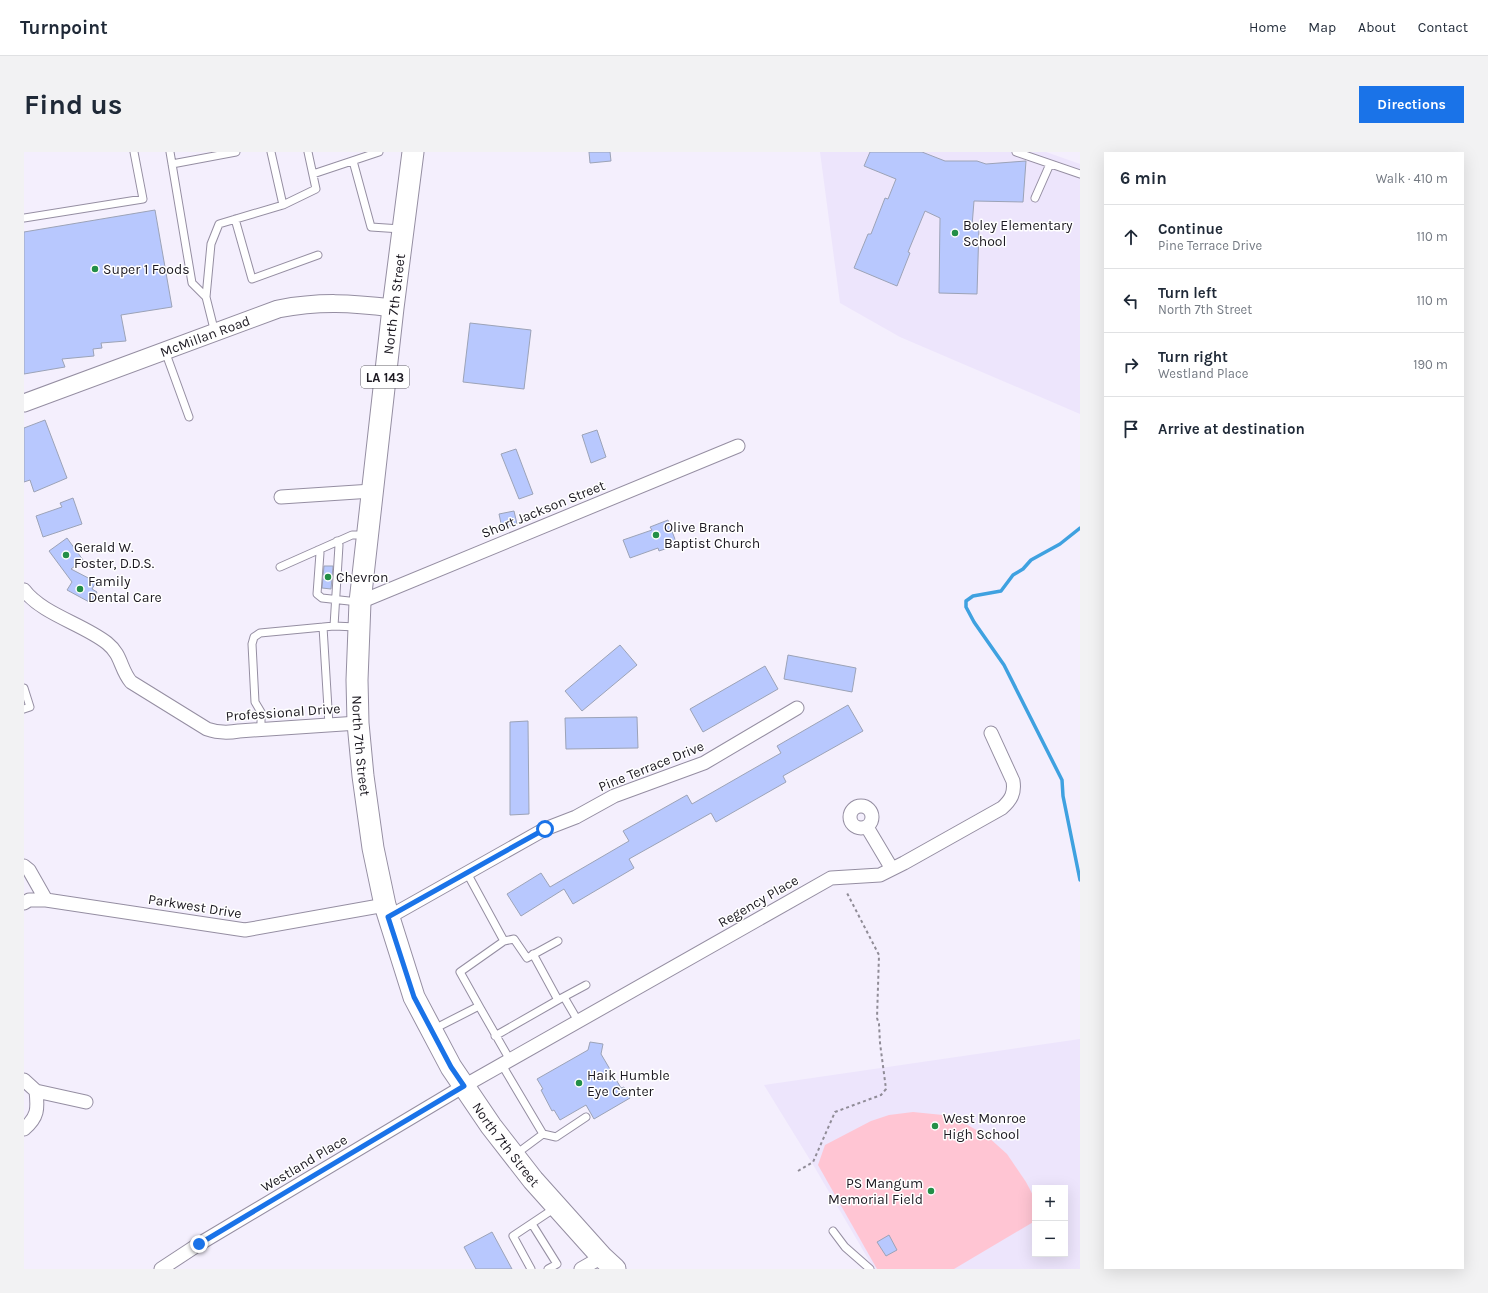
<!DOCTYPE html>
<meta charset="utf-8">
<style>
body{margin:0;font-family:Karla,sans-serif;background:#f2f2f3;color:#1f2937}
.controls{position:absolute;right:12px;bottom:12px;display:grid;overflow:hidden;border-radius:0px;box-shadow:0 4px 16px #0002}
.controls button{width:36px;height:36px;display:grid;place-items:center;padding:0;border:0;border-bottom:1px solid #e0e1e3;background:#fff;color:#1f2937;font:20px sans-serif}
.stop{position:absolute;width:12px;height:12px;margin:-9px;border:3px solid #1a73e8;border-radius:50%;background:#fff}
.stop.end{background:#1a73e8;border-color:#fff;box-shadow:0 1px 4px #0008}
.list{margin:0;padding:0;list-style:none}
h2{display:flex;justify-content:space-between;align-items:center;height:52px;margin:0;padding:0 16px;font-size:17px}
h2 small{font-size:13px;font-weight:400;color:#747a83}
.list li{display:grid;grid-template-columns:26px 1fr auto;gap:12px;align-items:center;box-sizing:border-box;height:64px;padding:0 16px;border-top:1px solid #e0e1e3}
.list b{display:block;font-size:15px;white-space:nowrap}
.list p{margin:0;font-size:13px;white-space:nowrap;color:#747a83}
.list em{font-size:13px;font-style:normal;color:#747a83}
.icon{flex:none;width:22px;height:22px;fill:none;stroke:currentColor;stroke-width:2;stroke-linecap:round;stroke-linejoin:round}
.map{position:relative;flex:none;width:1056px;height:1117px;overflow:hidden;border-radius:0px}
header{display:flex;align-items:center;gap:24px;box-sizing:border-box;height:56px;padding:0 20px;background:#fff;border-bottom:1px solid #e0e1e3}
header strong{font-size:19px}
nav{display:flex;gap:22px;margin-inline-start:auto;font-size:14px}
.intro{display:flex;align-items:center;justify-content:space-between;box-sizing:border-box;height:96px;padding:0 24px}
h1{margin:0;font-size:28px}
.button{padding:10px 18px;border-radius:0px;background:#1a73e8;color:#fff;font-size:14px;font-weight:700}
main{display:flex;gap:24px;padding:0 24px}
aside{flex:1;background:#fff;border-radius:0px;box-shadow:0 4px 16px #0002}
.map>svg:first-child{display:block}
</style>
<header>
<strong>Turnpoint</strong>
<nav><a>Home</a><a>Map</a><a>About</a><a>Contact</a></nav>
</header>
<div class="intro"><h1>Find us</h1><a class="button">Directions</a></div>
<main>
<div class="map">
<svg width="1056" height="1117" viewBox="0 0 1056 1117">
<rect width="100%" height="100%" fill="#f4effd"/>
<path fill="#ede5fc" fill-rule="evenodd" d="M796,0H1022L1056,12V262L876,185L816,151Z
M1056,887V1117H850L791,1016L740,933ZM1011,1036H1041V1102H1011Z"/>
<path fill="#ffc5d3" d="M889,960L919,963L940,971L963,984L983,1002L1002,1030L1011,1047V1069L930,1117H853L794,1013L801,993L847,969L865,963Z"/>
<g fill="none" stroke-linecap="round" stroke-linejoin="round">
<path stroke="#3fa1e0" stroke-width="3.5" d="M1056,376L1036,392L1007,408L999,417L989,423L977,439L949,444L942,449V455L950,470L980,513L1038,628L1039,644L1056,728"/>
</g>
<path fill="#b8c8fe" stroke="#9ca3b7" d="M565,0H586L587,9L566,11Z
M846,0H898L921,9H953L962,12L1002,9L999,50L950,49L948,74H955L953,142L915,141L916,66L901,59L884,100L886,101L873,134L830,116L844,82H847L861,46L864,47L872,27L840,14Z
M131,58L148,155L97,163L102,189L77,191L78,196L69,197L70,204L38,207L41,215L0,222V80Z
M446,171L507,178L500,237L439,230Z
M21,268L43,326L10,340L6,328L0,330V276Z
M573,278L582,305L567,311L558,283Z
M492,297L509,342L495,347L477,302Z
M49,346L58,372L19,385L12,364L38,355L36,351Z
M490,359L493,372L478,376L475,362Z
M644,368L653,393L635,399L634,396L606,406L599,388L628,378L626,375Z
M43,386L59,408L47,417L72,430L68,437L73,440L67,451L43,438L48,430L25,399Z
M300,414H309L307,437L298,436Z
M596,493L613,513L558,559L541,539Z
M764,503L832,516L828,540L760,527Z
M741,514L754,537L679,580L666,557Z
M824,553L839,579L759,624L762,630L692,670L687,661L605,707L610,716L549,752L540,737L497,764L483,742L517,721L526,735L605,689L599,679L663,643L668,652L757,601L753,594Z
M613,565L614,596L542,597L541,566Z
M504,569L505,662L486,663V570Z
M566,890L579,892L577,902L597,936L600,935L606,946L570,967L562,953L536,968L530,958L528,959L517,938L519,937L513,927L564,898Z
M468,1080L488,1117H452L440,1095Z
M865,1083L873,1098L862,1104L853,1090Z"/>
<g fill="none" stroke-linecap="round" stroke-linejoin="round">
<g stroke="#958ea2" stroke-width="9">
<path id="service" d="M146,0L168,131L182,145L191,181
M992,0L1056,22
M329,9L347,75L377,77
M148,12L212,0
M289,22L355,0
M1011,46L1026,12
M259,53L292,37L284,0
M0,66L119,47L110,0
M211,67L228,127L294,103
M182,145L187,92L195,72L259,53L247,0
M141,199L165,265
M294,398L296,401L293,442L298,446L334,450
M256,415L328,383H341
M310,474L315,393L313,389
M299,475L305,573
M0,536L6,555L0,557
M237,577V560L231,550L228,492L230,485L236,481L310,474L332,475
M480,789L490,787L503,806L534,789
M509,802L534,848L562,833
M540,845L554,869
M455,854L486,908
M410,877L455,854L436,820L480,789L443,721
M471,884L534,848
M478,913L519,982
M492,1002L519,982L532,985L562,965
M508,1072L533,1112L524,1117
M809,1079L821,1095L846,1117
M507,1117L489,1084L531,1056"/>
</g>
<g stroke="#958ea2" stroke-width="15">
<path id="minor" d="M257,345L348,339
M0,438C18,462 59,472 83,491C98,503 96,517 107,530L183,577C194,581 203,581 215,579L334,571
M336,450L714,294
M826 665a11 11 0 1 1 22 0a11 11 0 1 1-22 0Z
M843,675L868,717
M0,714L5,718L22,748
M0,751L5,748H22L221,778L361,753
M365,765L521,677L552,665L590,644L680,611L773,556
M0,928L12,939C14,957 14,965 0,977
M12,939L62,950
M137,1117L175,1092L440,934L807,726L856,723L880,711L978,656C987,648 991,641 989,629L967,581
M557,1117L578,1105"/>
</g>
<g stroke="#958ea2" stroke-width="19">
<g id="tertiary">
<path id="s1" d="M0,251L254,157C296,149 327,151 369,156"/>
</g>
</g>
<g stroke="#958ea2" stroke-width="23">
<g id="primary">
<path id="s2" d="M389,0L369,156L336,450L333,528L334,571L339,624L349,696L361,753L390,845L427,915L467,974L509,1028L578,1105L591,1117"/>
</g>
</g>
<path stroke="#908c97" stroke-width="2" stroke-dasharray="3 3" stroke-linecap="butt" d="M774,1019L789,1010L811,960L857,943L862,937L856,891L855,872L853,866L855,803L823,741"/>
<use href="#service" stroke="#fff" stroke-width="7"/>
<use href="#minor" stroke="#fff" stroke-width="13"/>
<use href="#tertiary" stroke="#fff" stroke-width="17"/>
<use href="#primary" stroke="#fff" stroke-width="21"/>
</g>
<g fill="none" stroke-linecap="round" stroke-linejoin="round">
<path stroke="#1a73e8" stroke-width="5" d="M175,1092L440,934L427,915L390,845L364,765L521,677"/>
</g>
<g fill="#238f47" stroke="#fff" stroke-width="1.5">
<circle cx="931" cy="81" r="4"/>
<circle cx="71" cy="117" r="4"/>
<circle cx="632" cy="383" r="4"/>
<circle cx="42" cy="403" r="4"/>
<circle cx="304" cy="425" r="4"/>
<circle cx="56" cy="437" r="4"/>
<circle cx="555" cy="931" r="4"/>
<circle cx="911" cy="974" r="4"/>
<circle cx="907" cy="1039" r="4"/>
</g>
<g text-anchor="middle" stroke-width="3" stroke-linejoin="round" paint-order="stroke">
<rect fill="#fff" stroke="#605e64" stroke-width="1" x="337" y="214" width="48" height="22" rx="3"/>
<g font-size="13" font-weight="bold" fill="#1c1921">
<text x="361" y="230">LA 143</text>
</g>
<g font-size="14" fill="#1c1921" stroke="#fff" text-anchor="start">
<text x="939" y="78">Boley Elementary<tspan x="939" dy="16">School</tspan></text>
<text x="79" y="122">Super 1 Foods</text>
<text x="640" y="380">Olive Branch<tspan x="640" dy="16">Baptist Church</tspan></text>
<text x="50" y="400">Gerald W.<tspan x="50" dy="16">Foster, D.D.S.</tspan></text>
<text x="312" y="430">Chevron</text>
<text x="64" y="434">Family<tspan x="64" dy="16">Dental Care</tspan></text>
<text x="563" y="928">Haik Humble<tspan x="563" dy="16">Eye Center</tspan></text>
<text x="919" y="971">West Monroe<tspan x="919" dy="16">High School</tspan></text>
<text x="899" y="1036" text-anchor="end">PS Mangum<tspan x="899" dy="16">Memorial Field</tspan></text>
</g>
<g font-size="14" fill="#1c1921" stroke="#fff">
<text transform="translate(370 152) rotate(-83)" y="5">North 7th Street</text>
<text dy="5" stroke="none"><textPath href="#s1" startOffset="193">McMillan Road</textPath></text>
<text transform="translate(519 357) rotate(-22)" y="5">Short Jackson Street</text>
<text transform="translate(259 560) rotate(-4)" y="5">Professional Drive</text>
<text dy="5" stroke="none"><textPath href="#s2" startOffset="597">North 7th Street</textPath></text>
<text transform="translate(627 614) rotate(-22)" y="5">Pine Terrace Drive</text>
<text transform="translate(734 749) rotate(-30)" y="5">Regency Place</text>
<text transform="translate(171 754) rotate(9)" y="5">Parkwest Drive</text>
<text dy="5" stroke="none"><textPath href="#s2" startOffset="1029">North 7th Street</textPath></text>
<text transform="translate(280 1011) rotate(-31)" y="5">Westland Place</text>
</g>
</g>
</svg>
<div class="controls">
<button>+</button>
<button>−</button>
</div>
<div class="stop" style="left:521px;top:677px"></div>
<div class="stop end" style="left:175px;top:1092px"></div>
</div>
<aside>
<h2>6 min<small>Walk · 410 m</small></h2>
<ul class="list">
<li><svg class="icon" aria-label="ahead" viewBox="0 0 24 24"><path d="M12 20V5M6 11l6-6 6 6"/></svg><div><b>Continue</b><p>Pine Terrace Drive</p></div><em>110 m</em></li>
<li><svg class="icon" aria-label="left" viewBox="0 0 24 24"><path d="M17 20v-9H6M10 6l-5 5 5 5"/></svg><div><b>Turn left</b><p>North 7th Street</p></div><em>110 m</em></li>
<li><svg class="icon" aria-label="right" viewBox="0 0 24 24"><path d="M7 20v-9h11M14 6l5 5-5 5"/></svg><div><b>Turn right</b><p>Westland Place</p></div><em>190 m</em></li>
<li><svg class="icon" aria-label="arrive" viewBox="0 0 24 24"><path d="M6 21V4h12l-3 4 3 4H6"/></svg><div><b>Arrive at destination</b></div></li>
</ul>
</aside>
</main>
